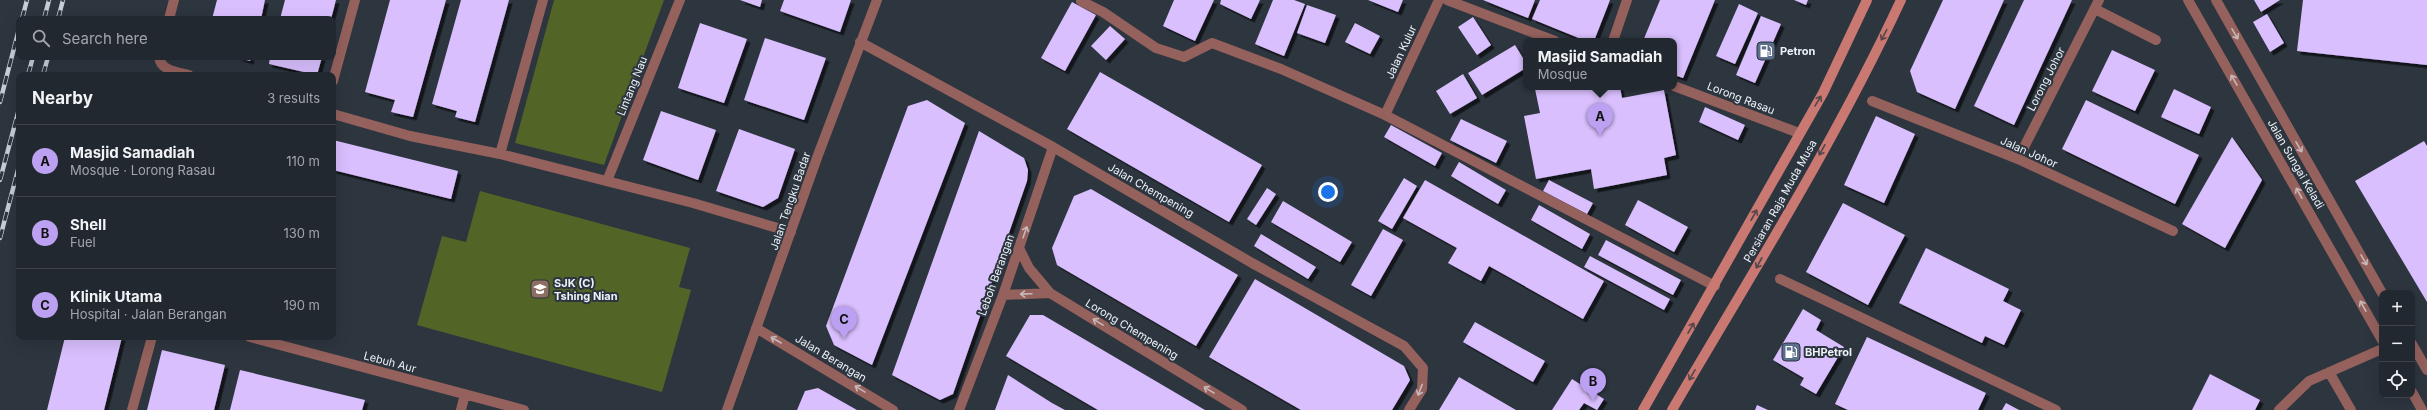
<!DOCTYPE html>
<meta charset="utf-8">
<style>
body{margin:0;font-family:Inter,sans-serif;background:#2e343b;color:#f1f3f6}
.controls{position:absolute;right:12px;bottom:12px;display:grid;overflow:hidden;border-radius:8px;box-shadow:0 4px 16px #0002}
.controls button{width:36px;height:36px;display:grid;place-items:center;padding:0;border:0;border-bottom:1px solid #3f444b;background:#22282f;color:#f1f3f6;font:20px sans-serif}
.you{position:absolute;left:1328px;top:192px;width:14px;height:14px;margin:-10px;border:3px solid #fff;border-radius:50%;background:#1a73e8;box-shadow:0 0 0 6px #1a73e833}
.badge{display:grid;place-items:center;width:26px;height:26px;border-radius:50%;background:#bca0f2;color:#111;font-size:13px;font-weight:700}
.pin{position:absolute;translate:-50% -33px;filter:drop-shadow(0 1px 2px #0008)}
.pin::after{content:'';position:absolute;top:21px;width:14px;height:12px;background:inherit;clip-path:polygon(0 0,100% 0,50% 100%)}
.popup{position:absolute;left:1523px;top:38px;width:154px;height:52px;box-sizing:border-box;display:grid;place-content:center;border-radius:8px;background:#22282f;filter:drop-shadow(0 1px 3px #0005);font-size:13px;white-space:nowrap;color:#a2a6aa}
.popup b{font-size:15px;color:#f1f3f6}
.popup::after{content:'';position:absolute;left:50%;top:100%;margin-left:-8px;border:8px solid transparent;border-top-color:#22282f}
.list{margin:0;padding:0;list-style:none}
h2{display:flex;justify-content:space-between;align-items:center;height:52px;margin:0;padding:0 16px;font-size:17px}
h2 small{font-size:13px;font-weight:400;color:#a2a6aa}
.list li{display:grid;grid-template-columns:26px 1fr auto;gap:12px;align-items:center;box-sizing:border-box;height:72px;padding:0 16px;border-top:1px solid #3f444b}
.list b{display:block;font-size:15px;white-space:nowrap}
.list p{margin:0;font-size:13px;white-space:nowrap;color:#a2a6aa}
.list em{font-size:13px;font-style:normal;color:#a2a6aa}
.icon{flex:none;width:22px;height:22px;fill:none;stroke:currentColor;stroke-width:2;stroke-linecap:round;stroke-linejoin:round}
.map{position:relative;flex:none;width:2427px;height:410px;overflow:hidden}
.search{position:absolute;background:#22282f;box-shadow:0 4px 16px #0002;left:16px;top:16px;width:320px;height:44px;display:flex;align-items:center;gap:10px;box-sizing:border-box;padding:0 14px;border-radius:8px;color:#a2a6aa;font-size:15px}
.panel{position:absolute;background:#22282f;box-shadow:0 4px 16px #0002;left:16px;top:72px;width:320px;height:268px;border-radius:8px}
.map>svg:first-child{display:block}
</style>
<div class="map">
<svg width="2427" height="410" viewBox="0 0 2427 410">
<defs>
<filter id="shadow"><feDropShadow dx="3.5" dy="3.5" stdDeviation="0" flood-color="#0009"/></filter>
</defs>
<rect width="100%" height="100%" fill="#2d353f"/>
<path fill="#536427" d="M554,0H664L604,165L515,143Z
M480,191L690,248L679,287L691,290L662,392L417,325L442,236L466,242Z"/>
<path fill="#d9bffe" filter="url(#shadow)" d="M217,0H265L261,19H212Z
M285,0H336L331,19H280Z
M390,0H446L413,117L391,112L395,100L365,92Z
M461,0H509L475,122L455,117L457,111L432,104Z
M740,0H762L760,7Z
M784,0H851L840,32L780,11Z
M1174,0H1214L1195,41L1163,26Z
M1221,0H1260L1251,19L1220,4Z
M1273,0H1294L1305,4L1284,56L1255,44Z
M1368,0H1403L1398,12Z
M1483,0H1535L1528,18Z
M1540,0H1610L1594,41H1586L1532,19Z
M1660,0H1715L1683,78L1674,75V41H1643Z
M1794,0H1808L1806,5Z
M1943,0H2004L1955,109L1917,92L1910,71Z
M2024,0H2072L2014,125L1974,106Z
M2254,0H2280L2261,12Z
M2303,0H2427V65L2297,51Z
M1072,2L1096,15L1065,71L1041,58Z
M1739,4L1758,13L1735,64L1716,56Z
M1307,5L1336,15L1325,43L1297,33Z
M2267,14L2284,43L2270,52L2253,22Z
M1761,16L1781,24L1755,83L1736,75Z
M1473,17L1491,45L1477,55L1458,27Z
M700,23L747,39L724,103L678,88Z
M1355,23L1380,36L1370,54L1345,42Z
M1110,26L1125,39L1106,60L1091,46Z
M765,38L826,58L804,120L744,100Z
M1515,45L1526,63V68L1482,95L1468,73Z
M2112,50L2155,70L2135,111L2092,91Z
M237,57H251L250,61Z
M270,57H322L317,75L269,64Z
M1100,72L1262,165L1229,222L1067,129Z
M1463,74L1477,98L1450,114L1436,91Z
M1548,87H1620L1622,98L1664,90L1676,155L1664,158L1667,175L1594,189L1591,169L1536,179L1524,116L1540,113L1535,89Z
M2174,89L2211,107L2199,134L2161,117Z
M927,100L965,123L872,365L834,345L826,326L908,106Z
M2086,100L2199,155L2175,204L2062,149Z
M1705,107L1745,125L1738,140L1699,122Z
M661,111L716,130L698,180L643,160Z
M1876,116L1915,134L1884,203L1844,185Z
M1461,119L1507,141L1496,163L1450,140Z
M1391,125L1442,153L1435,166L1384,137Z
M739,129L795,149L778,198L763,207L716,191Z
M979,131L1024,158L1028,170L1027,181L953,394L940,400L892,375Z
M2232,137L2262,180L2225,248L2182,224Z
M333,140L458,171L451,199L333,170Z
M2424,141L2427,146V302L2355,181Z
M1459,162L1506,190L1498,204L1451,176Z
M1404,178L1417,186L1392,229L1378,221Z
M1425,180L1604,281L1583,319L1489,266L1481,281L1448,263L1457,248L1403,218Z
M1549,180L1593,203L1587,214L1543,191Z
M1267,188L1276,194L1256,225L1247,219Z
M1091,189L1238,275L1196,346L1057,265L1052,248L1074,196Z
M1638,200L1688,227L1674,252L1625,225Z
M1283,201L1352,242L1340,262L1271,222Z
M1843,203L1905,235L1868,305L1806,272Z
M1539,205L1590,234L1582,249L1531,220Z
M1383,229L1403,240L1371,296L1351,285Z
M1261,234L1316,267L1308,279L1254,246Z
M1606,240L1681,280L1673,295L1598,255Z
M1926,248L2009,289L2003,301L2021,310L2004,345L1985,336L1982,343L1899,303Z
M1590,256L1670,299L1664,310L1584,267Z
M1255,279L1404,366L1410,380L1392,410H1301L1209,357Z
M1803,309L1821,320L1816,330L1844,347L1816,394L1800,385L1804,378L1773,360Z
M1030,315H1043L1205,410H1098L1006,356Z
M1475,322L1545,361L1533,382L1463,342Z
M65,337H122L104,410H47Z
M1867,337L1986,393L1978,410H1848L1835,404Z
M162,350L225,365L214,410H147Z
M240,370L365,400L362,410H230Z
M2210,374L2260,400L2255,410H2192Z
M1008,375L1052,403L1065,410H995Z
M1459,377L1516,410H1439Z
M1572,379L1604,399L1597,410L1584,403L1579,410H1552Z
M818,388L857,410H797L805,391Z
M2006,403L2019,410H2002Z
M1757,405L1768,410H1755Z"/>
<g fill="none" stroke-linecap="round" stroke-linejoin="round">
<path stroke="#94615d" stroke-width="10" d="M1447,0L1555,41
M1081,1L1103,12L1156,48L1184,57L1212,43L1281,69L1385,115L1715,286
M2095,9L2156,40
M169,19L174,0
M1613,41L1627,0
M860,42L1053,147L1252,263L1404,346L1423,368L1422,389L1409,410
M159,57C161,71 177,72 189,75
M333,81L355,0
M1674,86L1799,133
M1872,101L2018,159L2173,231
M333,114L410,136L500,154L693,203L791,232
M1385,115L1439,0
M500,154L543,0
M2018,159L2099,0
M607,181L680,0
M1019,248L1029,268L1050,293
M1780,279L2056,410
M1003,295L1050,293L1242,410
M756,328L893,410
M250,337L524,410
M2329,372L2351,410
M132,410L152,337
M461,410L465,394
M727,410L818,155L877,0
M959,410L1003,295L1053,147
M2279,410L2309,381L2382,349"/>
<path stroke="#94615d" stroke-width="10" d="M2188,0L2382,340
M2216,0L2382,293
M2412,344L2427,370
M2412,392L2422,410"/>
<path stroke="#c97872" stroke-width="10" d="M1643,410L1823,93L1867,0
M1672,410C1751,275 1835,142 1901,0"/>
<g stroke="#c6cdd4" stroke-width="4.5">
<path id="rail" d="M22,19L27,0
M44,19L49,0
M58,19L63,0
M28,75L33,57
M43,75L48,57
M0,102L19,29
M0,180L19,109
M0,238L19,166"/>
</g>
<use href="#rail" stroke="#2d353f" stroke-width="3" stroke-dasharray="9" stroke-linecap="butt"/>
</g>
<defs><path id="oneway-shaft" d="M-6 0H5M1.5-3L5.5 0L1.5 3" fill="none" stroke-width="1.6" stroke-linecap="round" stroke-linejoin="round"/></defs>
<g stroke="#c9b8ba">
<use href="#oneway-shaft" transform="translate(2235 34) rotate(60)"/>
<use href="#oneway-shaft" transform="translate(2234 80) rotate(-120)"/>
<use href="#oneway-shaft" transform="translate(2299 147) rotate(60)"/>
<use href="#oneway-shaft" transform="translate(2299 193) rotate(-119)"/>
<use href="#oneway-shaft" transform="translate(1025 232) rotate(-71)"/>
<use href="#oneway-shaft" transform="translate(2364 260) rotate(60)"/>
<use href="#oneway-shaft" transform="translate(1026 294) rotate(178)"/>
<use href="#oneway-shaft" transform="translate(2363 306) rotate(-119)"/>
<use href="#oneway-shaft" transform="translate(1098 322) rotate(-149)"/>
<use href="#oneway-shaft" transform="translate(776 340) rotate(-150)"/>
<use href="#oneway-shaft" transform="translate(860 389) rotate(-149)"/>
<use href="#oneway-shaft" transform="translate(1209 390) rotate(-149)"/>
<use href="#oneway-shaft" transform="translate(1420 390) rotate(111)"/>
</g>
<g stroke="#54464c">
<use href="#oneway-shaft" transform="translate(1884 35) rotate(118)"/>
<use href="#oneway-shaft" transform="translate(1818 101) rotate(-59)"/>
<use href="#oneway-shaft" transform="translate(1822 150) rotate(119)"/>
<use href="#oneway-shaft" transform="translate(1754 215) rotate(-61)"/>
<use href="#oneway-shaft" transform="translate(1759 263) rotate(119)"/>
<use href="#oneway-shaft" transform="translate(1691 328) rotate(-60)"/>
<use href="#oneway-shaft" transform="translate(1692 375) rotate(120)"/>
</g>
<defs>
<g id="fuel-square" transform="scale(1)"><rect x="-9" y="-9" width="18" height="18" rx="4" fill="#5c6f8a" stroke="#2d353f"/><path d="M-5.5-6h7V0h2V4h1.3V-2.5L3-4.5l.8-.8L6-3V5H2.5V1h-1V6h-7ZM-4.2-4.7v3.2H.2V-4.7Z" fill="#fff"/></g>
<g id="school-square" transform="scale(1)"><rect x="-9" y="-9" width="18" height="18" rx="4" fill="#8d6e63" stroke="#2d353f"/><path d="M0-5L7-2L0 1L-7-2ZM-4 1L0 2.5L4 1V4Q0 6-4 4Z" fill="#fff"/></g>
</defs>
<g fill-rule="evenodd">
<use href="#fuel-square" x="1766" y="51"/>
<use href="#school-square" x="540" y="289"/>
<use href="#fuel-square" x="1791" y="352"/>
</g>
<g text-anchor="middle" stroke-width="4" stroke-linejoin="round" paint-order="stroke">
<g font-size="11" font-weight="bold" fill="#ecf2f8" stroke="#2d353f" text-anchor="start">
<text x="1780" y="55">Petron</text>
<text x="554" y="287">SJK (C)<tspan x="554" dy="13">Tshing Nian</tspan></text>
<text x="1805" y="356">BHPetrol</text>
</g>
<g font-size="11" fill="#ecf2f8" stroke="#2d353f">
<text transform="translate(1401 52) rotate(-65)" y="4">Jalan Kulur</text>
<text transform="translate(2046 79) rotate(-63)" y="4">Lorong Johor</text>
<text transform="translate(632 86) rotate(-68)" y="4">Lintang Nau</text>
<text transform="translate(1741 98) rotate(21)" y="4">Lorong Rasau</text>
<text transform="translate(2029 152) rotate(24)" y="4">Jalan Johor</text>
<text transform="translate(2296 164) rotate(60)" y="4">Jalan Sungai Keladi</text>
<text transform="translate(1151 190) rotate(30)" y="4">Jalan Chempening</text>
<text transform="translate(790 201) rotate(-71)" y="4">Jalan Tengku Badar</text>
<text transform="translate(1780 201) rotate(-61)" y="4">Persiaran Raja Muda Musa</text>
<text transform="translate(996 275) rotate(-70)" y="4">Leboh Berangan</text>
<text transform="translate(1132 329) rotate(31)" y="4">Lorong Chempening</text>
<text transform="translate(831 358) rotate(31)" y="4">Jalan Berangan</text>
<text transform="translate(390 362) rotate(15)" y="4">Lebuh Aur</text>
</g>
</g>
</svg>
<div class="controls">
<button>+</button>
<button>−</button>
<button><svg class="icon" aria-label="locate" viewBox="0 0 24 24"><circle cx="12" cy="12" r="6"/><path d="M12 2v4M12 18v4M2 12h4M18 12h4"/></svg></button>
</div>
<div class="you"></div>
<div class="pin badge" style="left:1600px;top:136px">A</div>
<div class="popup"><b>Masjid Samadiah</b>Mosque</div>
<div class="pin badge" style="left:1593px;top:401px">B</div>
<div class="pin badge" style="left:844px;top:339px">C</div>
<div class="search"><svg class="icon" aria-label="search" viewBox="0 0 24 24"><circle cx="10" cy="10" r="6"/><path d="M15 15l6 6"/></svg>Search here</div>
<section class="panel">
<h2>Nearby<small>3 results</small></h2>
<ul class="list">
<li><span class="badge">A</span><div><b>Masjid Samadiah</b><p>Mosque · Lorong Rasau</p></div><em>110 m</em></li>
<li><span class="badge">B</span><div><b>Shell</b><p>Fuel</p></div><em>130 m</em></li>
<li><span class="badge">C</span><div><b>Klinik Utama</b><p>Hospital · Jalan Berangan</p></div><em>190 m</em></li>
</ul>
</section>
</div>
